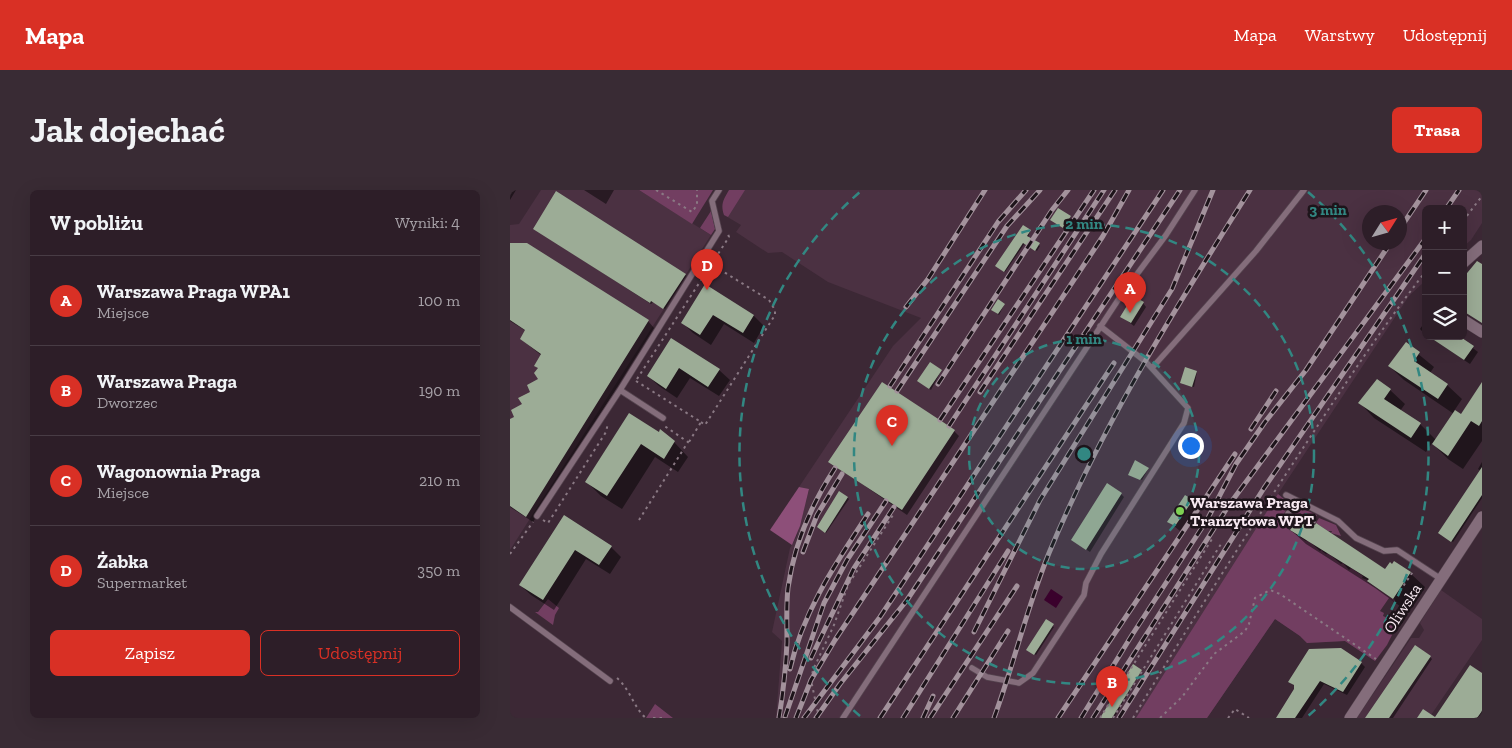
<!DOCTYPE html>
<html lang="pl">
<meta charset="utf-8">
<style>
body{margin:0;font-family:"Zilla Slab",serif;background:#392b34;color:#f1f3f6}
.controls{position:absolute;right:15px;top:15px;display:grid;overflow:hidden;border-radius:8px;box-shadow:0 5px 20px #0002}
.controls button{width:45px;height:45px;display:grid;place-items:center;padding:0;border:0;border-bottom:1px solid #483c45;background:#2d1e28;color:#f1f3f6;font:25px sans-serif}
.compass{position:absolute;left:852px;top:15px;width:45px;height:45px;border-radius:50%;background:#2d1e28;box-shadow:0 5px 20px #0002;rotate:53deg}
.you{position:absolute;left:680px;top:255px;width:18px;height:18px;margin:-12px;border:4px solid #fff;border-radius:50%;background:#1a73e8;box-shadow:0 0 0 8px #1a73e833}
.badge{display:grid;place-items:center;width:32px;height:32px;border-radius:50%;background:#d93025;color:#fff;font-size:16px;font-weight:700}
.pin{position:absolute;translate:-50% -41px;filter:drop-shadow(0 1px 2px #0008)}
.pin::after{content:'';position:absolute;top:26px;width:18px;height:15px;background:inherit;clip-path:polygon(0 0,100% 0,50% 100%)}
.list{margin:0;padding:0;list-style:none}
h2{display:flex;justify-content:space-between;align-items:center;height:65px;margin:0;padding:0 20px;font-size:21px}
h2 small{font-size:16px;font-weight:400;color:#a7a2a8}
.list li{display:grid;grid-template-columns:32px 1fr auto;gap:15px;align-items:center;box-sizing:border-box;height:90px;padding:0 20px;border-top:1px solid #483c45}
.list b{display:block;font-size:19px;white-space:nowrap}
.list p{margin:0;font-size:16px;white-space:nowrap;color:#a7a2a8}
.list em{font-size:16px;font-style:normal;color:#a7a2a8}
.actions{display:flex;gap:10px;padding:15px 20px}
.actions a{flex:1;padding:11px 0;border:1px solid #d93025;border-radius:8px;text-align:center;font-size:18px;color:#d93025}
.actions .main{background:#d93025;color:#fff}
.icon{flex:none;width:28px;height:28px;fill:none;stroke:currentColor;stroke-width:2;stroke-linecap:round;stroke-linejoin:round}
.map{position:relative;flex:none;width:972px;height:528px;overflow:hidden;border-radius:8px}
header{display:flex;align-items:center;gap:30px;box-sizing:border-box;height:70px;padding:0 25px;background:#d93025;color:#fff}
header strong{font-size:24px}
nav{display:flex;gap:28px;margin-inline-start:auto;font-size:18px}
.intro{display:flex;align-items:center;justify-content:space-between;box-sizing:border-box;height:120px;padding:0 30px}
h1{margin:0;font-size:35px}
.button{padding:12px 22px;border-radius:8px;background:#d93025;color:#fff;font-size:18px;font-weight:700}
main{display:flex;gap:30px;padding:0 30px}
aside{flex:1;background:#2d1e28;border-radius:8px;box-shadow:0 5px 20px #0002}
.map>svg:first-child{display:block}
</style>
<header>
<strong>Mapa</strong>
<nav><a>Mapa</a><a>Warstwy</a><a>Udostępnij</a></nav>
</header>
<div class="intro"><h1>Jak dojechać</h1><a class="button">Trasa</a></div>
<main>
<aside>
<h2>W pobliżu<small>Wyniki: 4</small></h2>
<ul class="list">
<li><span class="badge">A</span><div><b>Warszawa Praga WPA1</b><p>Miejsce</p></div><em>100 m</em></li>
<li><span class="badge">B</span><div><b>Warszawa Praga</b><p>Dworzec</p></div><em>190 m</em></li>
<li><span class="badge">C</span><div><b>Wagonownia Praga</b><p>Miejsce</p></div><em>210 m</em></li>
<li><span class="badge">D</span><div><b>Żabka</b><p>Supermarket</p></div><em>350 m</em></li>
</ul>
<div class="actions"><a class="main">Zapisz</a><a>Udostępnij</a></div>
</aside>
<div class="map">
<svg width="972" height="528" viewBox="0 0 972 528">
<rect width="100%" height="100%" fill="#3c2835"/>
<path fill="#4b3142" fill-rule="evenodd" d="M31,0H129L201,45L0,360V35L9,34Z
M229,0H972V33L961,50L953,57V19H916V90L899,106L768,304L776,310L755,341L865,471L835,451L797,453L790,446L765,429L697,528H266L272,451L262,442L280,358L287,346L299,300L289,297L383,156L411,128L318,92L272,62L258,63L226,42L231,35L214,25ZM859,22H889V52H859Z
M931,400L972,429V450L919,528H847L901,448H909L914,440L910,433Z"/>
<path fill="#723e61" d="M129,0H203L182,34Z
M219,0H235L218,27L214,25C210,14 214,9 219,0Z
M201,21L205,39L201,45L190,38Z
M768,304L778,313V318L771,328L776,332L784,321L789,317L807,325L801,333L790,323L781,337L776,334L775,337L796,351L798,350L810,361L813,359L812,361L816,364L818,363L831,374L833,373L839,380L841,378L853,386L852,388L858,390V392L885,410V412L879,408L870,421L874,423L873,426L888,433L877,455L865,471L835,451L797,453L790,446L765,429L697,528H626Z
M809,328L826,335L831,346L821,343L822,341H818L806,333Z
M38,409L49,418L45,425L43,435L25,422H28Z
M145,514L163,528H136Z"/>
<path fill="#8d4f79" d="M289,297L299,299L290,336L282,355L260,340Z"/>
<path fill="#3a012c" d="M541,399L553,407L546,418L534,410Z"/>
<path fill="#0007" d="M0,0H6L0,10Z
M74,0H104L96,14Z
M560,27L554,38L543,31Z
M26,40L175,85L176,86L155,119L143,112L141,114Z
M520,41L518,48L530,56L527,61L515,53L495,82L488,77Z
M0,54L138,131L144,138L23,332L0,317V230L6,227L30,190L29,178L32,166L11,149L16,141L0,131Z
M196,96L244,126L254,136L244,153L214,134L201,155L183,143L172,132Z
M633,113L636,117L624,136L612,127Z
M494,115L489,125L484,121Z
M916,130V145L910,139Z
M918,146H947L968,162L960,174Z
M162,149L209,180L220,190L209,206L180,188L167,208L149,196L138,186Z
M896,154L924,177L920,183L937,195L952,209L944,221L951,225L972,194V251L953,279L938,269L922,253L916,262L864,228L850,213L880,200L895,214L890,221L910,234L926,250L944,224L894,190L879,176Z
M431,181L421,200L410,192Z
M687,182L684,197L673,194Z
M119,224L164,252L178,267L168,282L145,267L112,319L91,306L76,291Z
M444,241L449,246L397,325L320,272Z
M972,272V308L943,352L931,345L971,281L968,279Z
M638,279L632,290L621,286Z
M330,302L339,309L316,343L309,338Z
M611,304L614,307L580,362L562,350Z
M682,311L687,316L670,341L659,332Z
M54,327L101,357L111,367L100,384L76,369L44,420L21,405L10,395Z
M791,328L876,380L900,383L915,397L898,422L865,398L796,354L781,340Z
M536,431L544,437L526,465L519,461Z
M920,467L922,469L883,528H857Z
M851,473L855,477L837,505L814,494L792,528H770L786,496L780,492Z
M631,481L604,528H591Z
M972,485V528H926Z"/>
<path fill="#9cac96" d="M46,1L176,84L153,119L141,111L140,113L23,39Z
M548,18L561,26L553,38L540,30Z
M513,35L521,40L517,46L530,53L525,61L513,53L494,82L485,76Z
M0,53H17L139,130L16,327L0,316V229L4,227L1,220L12,214L8,208L20,202L17,195L28,189L24,183L28,178L24,176L31,164L10,149L15,140L0,130Z
M967,71L972,74V133L953,121V88Z
M195,94L244,125L233,143L203,125L190,145L171,133Z
M623,106L634,112L621,133L610,127Z
M488,109L495,114L488,124L481,120Z
M918,146H949L964,156L954,170Z
M161,148L210,179L198,197L169,178L156,199L137,186Z
M896,152L910,162L904,171L938,194L928,209L878,176Z
M420,172L432,180L419,199L407,191Z
M675,177L687,181L682,197L670,193Z
M867,189L881,199L874,209L911,233L901,248L848,213Z
M372,192L445,240L392,320L318,272Z
M972,192V231L969,236L961,231L938,266L922,254L945,220L951,224Z
M119,223L149,242L150,239L165,251L154,269L131,254L97,306L75,292Z
M625,270L639,278L630,290L618,285Z
M972,277V305L941,352L928,343Z
M597,293L612,303L576,360L561,350Z
M329,301L338,307L315,343L307,337Z
M675,305L683,310L665,336L657,332Z
M54,325L102,356L89,375L65,360L33,410L9,395Z
M791,326L805,335L806,333L875,379L880,372L882,374L884,371L901,382L883,409L857,391L859,389L780,340Z
M536,429L544,434L524,465L516,460Z
M905,455L921,466L879,528H855Z
M831,458L852,472L833,502L810,491L785,528H766L784,499V495L778,492L799,459Z
M623,474L632,480L602,528H590Z
M960,475L972,483V521L967,528H907L913,519L925,527Z"/>
<g fill="none" stroke-linecap="round" stroke-linejoin="round">
<g stroke="#55444f" stroke-width="7">
<path id="service" d="M642,178L746,61L794,0
M110,200L209,41L202,11L209,0
M776,305L828,331L846,348L874,361L887,360L931,389
M27,326L110,200L153,228
M775,328L787,311
M0,417L100,491
M462,478L477,487L509,493L523,483L574,405L576,393L591,364L674,233L678,218L636,172L590,136
M333,528L610,107L656,45L685,0"/>
</g>
<g stroke="#55444f" stroke-width="12">
<path id="minor" d="M953,73L972,56
M953,130L972,142
M840,528L972,327"/>
</g>
<path stroke="#8a7984" stroke-width="2" stroke-dasharray="2.5 4" stroke-linecap="butt" d="M146,0L182,22L187,15V0
M953,31L972,6
M127,189L219,47L217,41
M126,191L191,232L179,252
M191,232L195,235L265,125V120L259,110L201,74
M33,330L38,333L96,242L98,233
M129,330L178,252L153,235
M804,333L807,329
M0,364L23,332
M890,401L904,380
M107,488C120,499 125,520 136,528
M143,528H153
M309,528L301,490L303,480L324,435L338,395L383,325
M590,528L702,349
M603,528L711,354
M623,528C679,435 737,343 797,252C835,194 873,136 916,81
M650,528L672,507L704,464L735,441L739,434L745,408L760,400L770,404L866,469
M718,528L725,519L739,528"/>
<use href="#service" stroke="#846d7b" stroke-width="5.5"/>
<use href="#minor" stroke="#846d7b" stroke-width="11"/>
<g stroke="#a3929c" stroke-width="5">
<path id="rail" d="M936,19L949,0
M889,40L916,0
M396,117L418,89L475,0
M428,194L542,20L558,0
M380,196L488,32L516,0
M387,201L497,36L530,0
M470,202L605,0
M430,230L584,0
M439,236L594,0
M741,239L766,201
M293,362L307,325L332,284
M464,442L530,310L662,99L703,0
M301,468L344,378L384,317
M280,479C293,421 326,373 358,324
M275,527L314,413L337,370L376,311
M269,528C273,503 276,477 277,452C277,434 276,416 278,398C284,354 301,315 325,278
M286,528L301,490L325,450L593,46L619,0
M294,528L370,427L653,0
M306,528L330,494L397,410L670,0
M370,528L604,173
M393,528L498,361
M413,528L423,506
M420,528L507,396
M443,528L498,441
M484,528C504,474 517,417 539,363C592,235 666,117 740,0
M548,528L725,264
M571,528L622,445L697,330L726,274L755,232L796,180L881,52
M583,528L719,315L916,48
M609,528L754,298L916,63"/>
</g>
<use href="#rail" stroke="#1d141a" stroke-width="3" stroke-dasharray="9" stroke-linecap="butt"/>
</g>
<circle cx="574" cy="264" r="115" fill="#328782" fill-opacity=".12"/>
<g fill="none" stroke="#328782" stroke-width="2.5" stroke-dasharray="9 6">
<circle cx="574" cy="264" r="115"/>
<circle cx="574" cy="264" r="230"/>
<path d="M350 526A345 345 0 0 1 350 2M798 2A345 345 0 0 1 798 526"/>
</g>
<circle fill="#7ed153" stroke="#1d141a" stroke-width="2" cx="670" cy="321" r="5"/>
<g text-anchor="middle" stroke-width="5" stroke-linejoin="round" paint-order="stroke">
<g font-size="16" font-weight="bold" fill="#f8eaf2" stroke="#1d141a" text-anchor="start">
<text x="680" y="318">Warszawa Praga<tspan x="680" dy="18">Tranzytowa WPT</tspan></text>
</g>
<g font-size="16" fill="#f8eaf2" stroke="#1d141a">
<text transform="translate(892 418) rotate(-57)" y="6">Oliwska</text>
</g>
</g>
<circle cx="574" cy="264" r="8" fill="#328782" stroke="#1d141a" stroke-width="2.5"/>
<g font-size="15" text-anchor="middle" font-weight="bold" fill="#328782" stroke="#1d141a" stroke-width="5" stroke-linejoin="round" paint-order="stroke">
<text x="818" y="25">3 min</text>
<text x="574" y="39">2 min</text>
<text x="574" y="154">1 min</text>
</g>
</svg>
<div class="controls">
<button>+</button>
<button>−</button>
<button><svg class="icon" aria-label="layers" viewBox="0 0 24 24"><path d="M12 4l9 5-9 5-9-5zM3 14l9 5 9-5"/></svg></button>
</div>
<svg class="compass" viewBox="-18 -18 36 36"><path d="M0-13l5 13h-10z" fill="#e53935"/><path d="M0 13l5-13h-10z" fill="#a7a2a8"/></svg>
<div class="you"></div>
<div class="pin badge" style="left:620px;top:123px">A</div>
<div class="pin badge" style="left:602px;top:517px">B</div>
<div class="pin badge" style="left:382px;top:256px">C</div>
<div class="pin badge" style="left:197px;top:100px">D</div>
</div>
</main>
